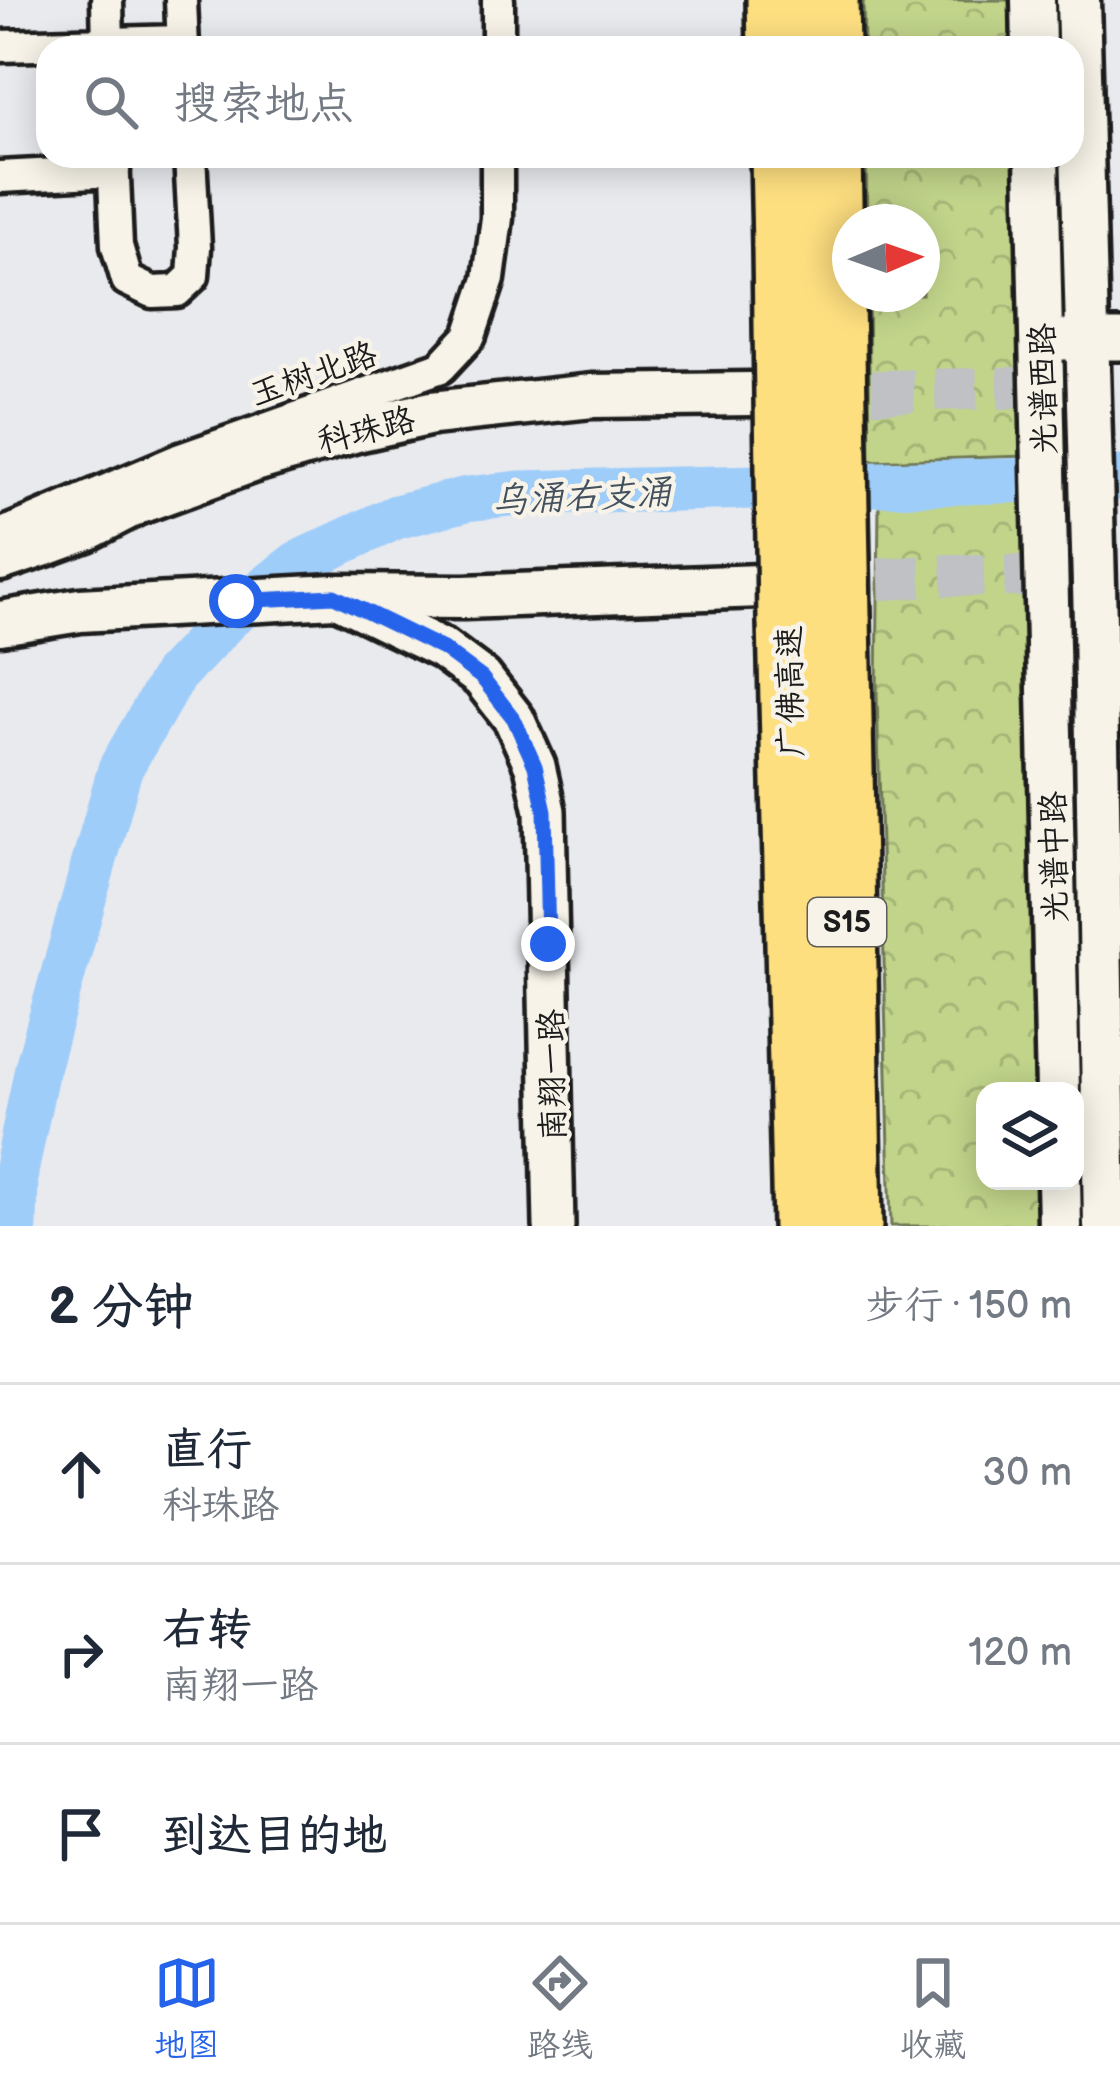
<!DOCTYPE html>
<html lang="zh">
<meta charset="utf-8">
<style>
body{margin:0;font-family:"Balsamiq Sans","LXGW WenKai TC",sans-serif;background:#f6f6f7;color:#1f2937}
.controls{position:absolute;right:36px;bottom:36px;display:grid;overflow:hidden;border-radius:24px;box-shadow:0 6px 30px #0003}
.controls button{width:108px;height:108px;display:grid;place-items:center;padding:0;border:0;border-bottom:3px solid #e0e1e3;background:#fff;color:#1f2937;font:60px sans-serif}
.compass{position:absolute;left:832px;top:204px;width:108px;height:108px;border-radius:50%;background:#fff;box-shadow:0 6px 30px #0003;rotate:88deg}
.stop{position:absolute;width:36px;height:36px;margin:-27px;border:9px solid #2563eb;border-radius:50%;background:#fff}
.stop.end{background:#2563eb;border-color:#fff;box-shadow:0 3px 12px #0008}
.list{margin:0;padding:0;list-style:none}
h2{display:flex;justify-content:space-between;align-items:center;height:156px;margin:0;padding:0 48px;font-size:51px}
h2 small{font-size:39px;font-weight:400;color:#747a83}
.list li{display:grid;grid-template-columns:78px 1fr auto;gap:36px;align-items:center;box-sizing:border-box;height:180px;padding:0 48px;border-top:3px solid #e0e1e3}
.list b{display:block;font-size:45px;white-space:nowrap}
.list p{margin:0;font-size:39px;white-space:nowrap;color:#747a83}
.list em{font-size:39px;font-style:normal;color:#747a83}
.icon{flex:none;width:66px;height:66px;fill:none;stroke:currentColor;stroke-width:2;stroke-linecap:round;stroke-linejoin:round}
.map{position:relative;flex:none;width:1120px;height:1226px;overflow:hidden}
.search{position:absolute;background:#fff;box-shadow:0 6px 30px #0003;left:36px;right:36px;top:36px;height:132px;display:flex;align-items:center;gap:30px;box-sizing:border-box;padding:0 42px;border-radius:36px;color:#747a83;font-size:45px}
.sheet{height:696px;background:#fff}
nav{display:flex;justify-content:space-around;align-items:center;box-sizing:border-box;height:168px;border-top:3px solid #e0e1e3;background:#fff;font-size:33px;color:#747a83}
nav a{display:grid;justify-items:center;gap:6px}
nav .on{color:#2563eb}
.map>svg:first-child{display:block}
</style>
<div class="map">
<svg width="1120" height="1226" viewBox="0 0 1120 1226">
<defs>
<pattern id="forest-crowns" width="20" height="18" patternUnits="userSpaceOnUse" patternTransform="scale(3)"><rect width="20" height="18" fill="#c1d48a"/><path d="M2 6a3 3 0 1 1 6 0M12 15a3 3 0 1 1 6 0" fill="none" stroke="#a5b576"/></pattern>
</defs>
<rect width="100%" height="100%" fill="#e8eaee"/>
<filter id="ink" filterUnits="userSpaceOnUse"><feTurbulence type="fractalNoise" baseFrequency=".00833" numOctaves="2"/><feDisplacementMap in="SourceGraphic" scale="24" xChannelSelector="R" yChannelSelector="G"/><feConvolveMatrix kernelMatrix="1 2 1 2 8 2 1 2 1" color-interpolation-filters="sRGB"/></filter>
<g filter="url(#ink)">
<path fill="url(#forest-crowns)" stroke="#6e7853" stroke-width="3" d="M863,0H1016L1017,48H864Z
M866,156H1020L1026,456L870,461L868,294H922V222H867Z
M1029,499L1039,1091H985V1181H1041V1226H891L877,695L879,503Z"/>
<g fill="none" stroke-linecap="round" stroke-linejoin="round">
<path stroke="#9fcdfa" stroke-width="45" d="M15,1226L16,1172L37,1068L120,769L174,675L228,618L298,563L396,517L467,499L519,493L1120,478"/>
<path stroke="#bfc1c4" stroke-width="42" stroke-dasharray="42 21" stroke-linecap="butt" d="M809,393L1120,385
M816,583L949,575L1120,578"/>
<g stroke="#1c1c1c" stroke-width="39">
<path id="minor" d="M107,0L108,48
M181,0L183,48
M0,46L182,41
M498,48V0
M113,156L117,246L127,280L152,292L177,291L193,276L195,247L190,156
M0,177L114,171
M0,535L178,460L441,367L470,336L489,279L497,218V156"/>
</g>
<g stroke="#1c1c1c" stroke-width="48">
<path id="tertiary" d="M1042,340H1120
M334,596L443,649L482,678L514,719L535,766L545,811L554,1226"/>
</g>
<g stroke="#1c1c1c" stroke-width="51">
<path id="secondary" d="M1033,0L1034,48
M1078,0L1095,622L1105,1226
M1037,156L1058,1091
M0,559L48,543L86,529L136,503L251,461L356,430L432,413L592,396L752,394
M0,623L80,610L334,596L464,597L761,586
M1059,1181L1060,1226"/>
</g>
<g stroke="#1c1c1c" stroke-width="66">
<path id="motorway" d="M776,0L777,48
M829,0L830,48
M780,156L782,247
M832,156L834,248
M841,617L853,1226
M787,621L802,1226"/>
</g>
<use href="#minor" stroke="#f7f3e8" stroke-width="30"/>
<use href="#tertiary" stroke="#f7f3e8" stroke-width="39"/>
<use href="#secondary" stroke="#f7f3e8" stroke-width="42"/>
<use href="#motorway" stroke="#fedf80" stroke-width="57"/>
<g stroke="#1c1c1c" stroke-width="66" stroke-linecap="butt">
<path id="motorway-bridge" d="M782,247L787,621
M834,248L841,617"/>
</g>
<use href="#motorway-bridge" stroke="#fedf80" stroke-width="57"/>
</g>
</g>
<g fill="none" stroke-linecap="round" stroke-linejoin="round" filter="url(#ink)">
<path stroke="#2563eb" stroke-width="15" d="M236,601L334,596L443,649L482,678L514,719L535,766L545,811L548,944"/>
</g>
<g text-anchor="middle" stroke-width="9" stroke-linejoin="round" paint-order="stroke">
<rect fill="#f7f3e8" stroke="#5e5c59" stroke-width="3" x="808" y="898" width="78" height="48" rx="9"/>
<g font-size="30" font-weight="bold" fill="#1c1c1c">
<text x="847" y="932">S15</text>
</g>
<g font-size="33" fill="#1c1c1c" stroke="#f7f3e8">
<text transform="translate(313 373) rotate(-19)" y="12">玉树北路</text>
<text transform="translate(1042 389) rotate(-91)" y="12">光谱西路</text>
<text transform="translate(366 429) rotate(-14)" y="12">科珠路</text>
<text transform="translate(789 691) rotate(-91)" y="12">广佛高速</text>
<text transform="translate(1053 857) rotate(-91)" y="12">光谱中路</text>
<text transform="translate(551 1075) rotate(-91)" y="12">南翔一路</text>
</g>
<g font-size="36" font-style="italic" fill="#43515f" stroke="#f7f3e8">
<text transform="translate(582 495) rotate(-3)" y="13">乌涌右支涌</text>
</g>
</g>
</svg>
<div class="controls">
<button><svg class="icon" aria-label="layers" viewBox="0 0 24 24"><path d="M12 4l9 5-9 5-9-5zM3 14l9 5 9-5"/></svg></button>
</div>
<svg class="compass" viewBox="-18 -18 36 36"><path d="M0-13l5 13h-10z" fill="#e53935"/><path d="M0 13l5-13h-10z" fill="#747a83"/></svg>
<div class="stop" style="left:236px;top:601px"></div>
<div class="stop end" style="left:548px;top:944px"></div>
<div class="search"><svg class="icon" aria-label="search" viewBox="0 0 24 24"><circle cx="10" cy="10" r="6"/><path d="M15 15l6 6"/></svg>搜索地点</div>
</div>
<section class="sheet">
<h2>2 分钟<small>步行 · 150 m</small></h2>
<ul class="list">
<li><svg class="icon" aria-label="ahead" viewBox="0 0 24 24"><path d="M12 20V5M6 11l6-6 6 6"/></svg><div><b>直行</b><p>科珠路</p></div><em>30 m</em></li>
<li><svg class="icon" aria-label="right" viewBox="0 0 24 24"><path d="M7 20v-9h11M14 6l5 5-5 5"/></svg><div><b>右转</b><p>南翔一路</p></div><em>120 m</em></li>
<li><svg class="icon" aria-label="arrive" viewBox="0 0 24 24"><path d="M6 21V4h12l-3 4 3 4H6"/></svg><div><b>到达目的地</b></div></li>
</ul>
</section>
<nav>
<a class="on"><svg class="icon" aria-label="map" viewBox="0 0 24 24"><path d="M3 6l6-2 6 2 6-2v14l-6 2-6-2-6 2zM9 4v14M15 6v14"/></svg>地图</a>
<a><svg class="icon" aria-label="directions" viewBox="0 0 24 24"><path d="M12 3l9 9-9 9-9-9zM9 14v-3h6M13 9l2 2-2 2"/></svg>路线</a>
<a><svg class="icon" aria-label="saved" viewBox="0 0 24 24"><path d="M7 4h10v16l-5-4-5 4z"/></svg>收藏</a>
</nav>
